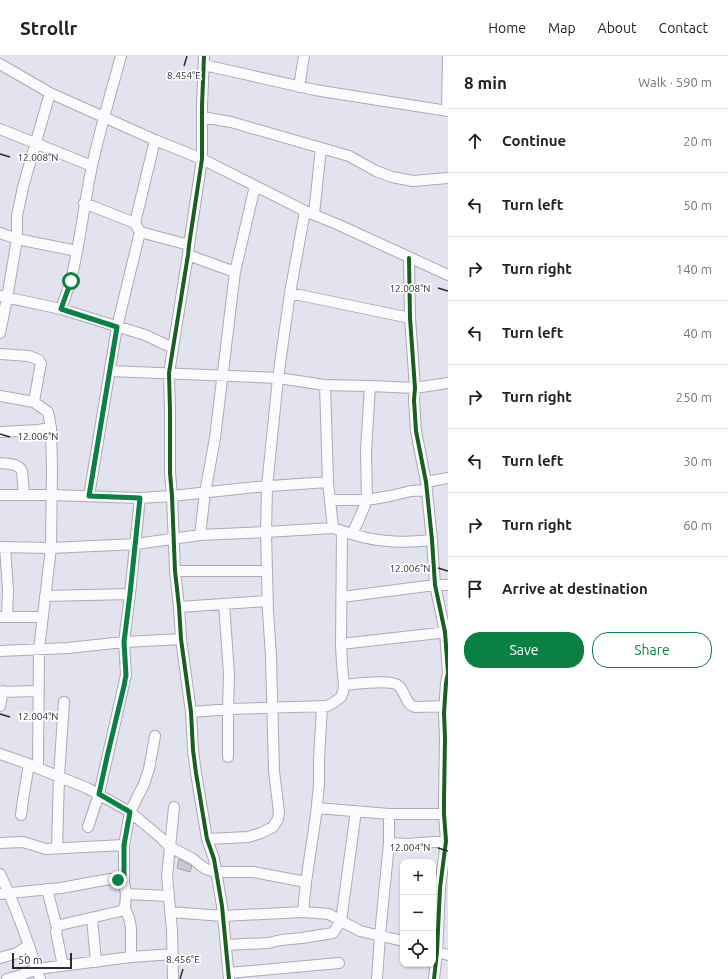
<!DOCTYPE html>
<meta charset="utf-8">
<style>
body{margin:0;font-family:Ubuntu,sans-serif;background:#f2f2f2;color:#222}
.controls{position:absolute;right:12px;bottom:12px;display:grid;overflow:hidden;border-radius:8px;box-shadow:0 1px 3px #0004}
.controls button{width:36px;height:36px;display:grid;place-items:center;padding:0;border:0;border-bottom:1px solid #e0e0e0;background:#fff;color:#222;font:20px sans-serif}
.scale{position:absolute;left:12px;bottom:10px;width:60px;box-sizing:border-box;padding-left:4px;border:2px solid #2b2a33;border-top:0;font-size:11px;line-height:14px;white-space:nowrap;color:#2b2a33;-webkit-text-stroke:3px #fff;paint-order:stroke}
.stop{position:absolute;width:12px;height:12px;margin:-9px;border:3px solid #0b8043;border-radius:50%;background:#fff}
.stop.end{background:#0b8043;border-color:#fff;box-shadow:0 1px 4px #0008}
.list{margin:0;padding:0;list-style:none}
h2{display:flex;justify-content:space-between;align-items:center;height:52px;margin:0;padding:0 16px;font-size:17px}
h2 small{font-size:13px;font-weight:400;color:#767676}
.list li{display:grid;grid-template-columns:26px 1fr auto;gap:12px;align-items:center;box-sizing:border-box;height:64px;padding:0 16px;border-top:1px solid #e0e0e0}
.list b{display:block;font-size:15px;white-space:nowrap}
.list em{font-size:13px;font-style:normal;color:#767676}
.actions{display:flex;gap:8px;padding:12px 16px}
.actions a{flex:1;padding:9px 0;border:1px solid #0b8043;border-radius:16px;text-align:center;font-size:14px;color:#0b8043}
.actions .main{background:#0b8043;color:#fff}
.icon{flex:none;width:22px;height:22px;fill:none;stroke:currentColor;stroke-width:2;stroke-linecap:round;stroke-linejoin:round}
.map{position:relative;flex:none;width:448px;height:923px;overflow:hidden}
header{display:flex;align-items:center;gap:24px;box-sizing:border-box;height:56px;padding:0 20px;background:#fff;border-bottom:1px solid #e0e0e0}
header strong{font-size:19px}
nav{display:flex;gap:22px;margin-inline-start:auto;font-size:14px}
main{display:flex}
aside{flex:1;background:#fff}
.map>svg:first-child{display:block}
</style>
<header>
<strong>Strollr</strong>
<nav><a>Home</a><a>Map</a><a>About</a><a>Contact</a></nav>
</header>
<main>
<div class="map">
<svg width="448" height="923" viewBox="0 0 448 923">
<rect width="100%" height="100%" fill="#e3e2ef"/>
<path fill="#c9c8d2" stroke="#a4a3ac" d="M179,803L192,810L190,816L177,812Z"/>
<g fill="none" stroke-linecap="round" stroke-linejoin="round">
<g stroke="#abaab4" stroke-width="12">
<path id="minor" d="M204,0L202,50V103L189,189L188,199L173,292L169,317L170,355V417L172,440L175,515L179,551L181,583L191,656L193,694L196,717L207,783L214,803L222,850L229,923
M0,8L50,37L155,84L202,103L305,155L339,169L448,219
M204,9L315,34L448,55
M299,31L304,0
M447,55L448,1
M202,61L231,66L349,100L376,115L392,121L413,125L448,122
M0,73L92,110
M84,147L135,167L140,176L189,189
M314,158L321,92
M135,167L155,84
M0,177L17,183L77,195
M188,199L235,216
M409,202L410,262L415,332L414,344L416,375L426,426L432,484L435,529L445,576L448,617L446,627L444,657L445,682L444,743V758L446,785L440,832L437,896L434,923
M290,237L410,262
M0,240L61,253L145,279L173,292
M61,253C64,244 68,234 71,224C80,187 84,148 92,110C100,73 111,37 121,0
M0,277L7,242L17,183V160L23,131L50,37
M0,298L29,300L39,304L41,308L40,312L34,346
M110,315L278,322L325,329L370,330L415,332L448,327
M325,329L328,426L333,472
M0,340L34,346L48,356L51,372L52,413L51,492L39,593L38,712
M0,376L38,374L51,372
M0,407C8,408 18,407 22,415L24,439
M426,426L448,422
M0,439H52L140,442L172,440L256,431L328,426
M89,440L117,271L140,176
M330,444H367L390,440L411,435L427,434
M352,478L360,461L367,444L366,395L370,330
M200,479L205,437L215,382L235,216L255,130
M0,491L51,492L136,488L200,479L266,476L333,472C350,478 369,484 388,485C402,487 417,485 432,484
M5,491L8,534L7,561
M175,515H267
M45,540L130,538
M342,541L435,529H448
M224,548L229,618L228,653V701
M179,551L267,545
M0,561H43
M341,588L448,576
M0,595L68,592L124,586L181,583
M344,629C355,628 392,623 399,630C406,637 405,648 415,651L448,650
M0,636L38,635
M0,650L3,635
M191,656L231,653L327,650L333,647L341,641L343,636L344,629L342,609L341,588L342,475
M0,698L23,706L87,732L130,756L160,781L170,791L167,820L172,874L173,923
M174,751L170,791L193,803L200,809L206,813L216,816H253L306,826
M317,752L389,758V787L380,879L377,923
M389,758H444
M21,759L23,744L29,708
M88,771L99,738L126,619L124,586L130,538L140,442
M207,783L248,781L261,777L273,771L278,763L279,756L274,715L271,600L268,555L266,476L267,431L278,322L290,237L305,155
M0,787L23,786L46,793L124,789
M389,787L408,788L448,785
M57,792L59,720L64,646
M0,818C16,851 29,888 40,923
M124,826V789L130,756L144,728L149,713L155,680
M47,833L57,872
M0,838L61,832L110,823L118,824L124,826L126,838L169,840
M125,852L129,862L131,872V901
M171,856L223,860L303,856L329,858L341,865L356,755
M303,856L306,826L316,759L319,728V704L322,650
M92,862L96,906
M226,889L268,887L281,884L302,882L333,877L341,865L360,875L403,885
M433,895L448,899
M0,902L17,897L29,889
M63,910L56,876L57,872L60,869L121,855L125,852L126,838
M229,917L339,907
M7,923L18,920L37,913L131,901L173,898"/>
</g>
<use href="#minor" stroke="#fbfbfd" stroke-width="10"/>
<g stroke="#fff" stroke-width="6">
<path id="cycleway" d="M204,0L202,50V103L189,189L188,199L173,292L169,317L170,355V417L172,440L175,515L179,551L181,583L191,656L193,694L196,717L207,783L214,803L222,850L229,923
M409,202L410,262L415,332L414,344L416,375L426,426L432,484L435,529L445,576L448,617L446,627L444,657L445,682L444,743V758L446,785L440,832L437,896L434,923"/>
</g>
<use href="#cycleway" stroke="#1b5e20" stroke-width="4"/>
</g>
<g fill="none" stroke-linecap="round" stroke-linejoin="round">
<path stroke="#0b8043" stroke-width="5" d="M71,225L61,253L117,271L89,440L140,442L130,538L124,586L126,619L124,630L107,701L99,738L130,756L124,789V826L118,824"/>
</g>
<path fill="none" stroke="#2b2a33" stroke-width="1.5" d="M184,10L187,0M0,98L10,101M438,232L448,235M0,378L10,381M438,512L448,515M0,658L10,661M438,792L448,795M180,923L183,913"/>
<g font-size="10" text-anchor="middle" fill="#2b2a33" stroke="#fff" stroke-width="3.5" stroke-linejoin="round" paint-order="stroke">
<text x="184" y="23">8.454°E</text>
<text x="38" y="105">12.008°N</text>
<text x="410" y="236">12.008°N</text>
<text x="38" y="384">12.006°N</text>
<text x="410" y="516">12.006°N</text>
<text x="38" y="664">12.004°N</text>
<text x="410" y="795">12.004°N</text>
<text x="183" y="907">8.456°E</text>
</g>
</svg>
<div class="controls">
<button>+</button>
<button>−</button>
<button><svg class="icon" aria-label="locate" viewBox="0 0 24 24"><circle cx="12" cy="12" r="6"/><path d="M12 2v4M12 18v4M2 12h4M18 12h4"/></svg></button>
</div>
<div class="scale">50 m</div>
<div class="stop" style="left:71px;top:225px"></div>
<div class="stop end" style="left:118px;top:824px"></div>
</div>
<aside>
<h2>8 min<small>Walk · 590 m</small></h2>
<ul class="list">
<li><svg class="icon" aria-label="ahead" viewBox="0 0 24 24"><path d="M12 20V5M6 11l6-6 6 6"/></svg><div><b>Continue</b></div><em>20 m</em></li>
<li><svg class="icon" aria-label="left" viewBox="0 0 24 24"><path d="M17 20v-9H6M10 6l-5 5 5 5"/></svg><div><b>Turn left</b></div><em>50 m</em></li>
<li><svg class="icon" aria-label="right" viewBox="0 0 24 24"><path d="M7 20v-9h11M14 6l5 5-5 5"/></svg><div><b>Turn right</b></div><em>140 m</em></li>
<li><svg class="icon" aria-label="left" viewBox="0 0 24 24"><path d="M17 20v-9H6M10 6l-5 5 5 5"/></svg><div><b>Turn left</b></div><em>40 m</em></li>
<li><svg class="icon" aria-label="right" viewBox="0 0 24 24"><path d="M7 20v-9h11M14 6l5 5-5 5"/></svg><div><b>Turn right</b></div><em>250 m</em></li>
<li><svg class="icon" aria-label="left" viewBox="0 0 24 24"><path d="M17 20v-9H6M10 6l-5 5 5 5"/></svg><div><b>Turn left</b></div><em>30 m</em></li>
<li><svg class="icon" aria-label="right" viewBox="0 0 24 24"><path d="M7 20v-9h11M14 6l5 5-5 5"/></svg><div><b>Turn right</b></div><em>60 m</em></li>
<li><svg class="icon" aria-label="arrive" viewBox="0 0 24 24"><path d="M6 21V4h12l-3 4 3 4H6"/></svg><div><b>Arrive at destination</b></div></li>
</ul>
<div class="actions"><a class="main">Save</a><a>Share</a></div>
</aside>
</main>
